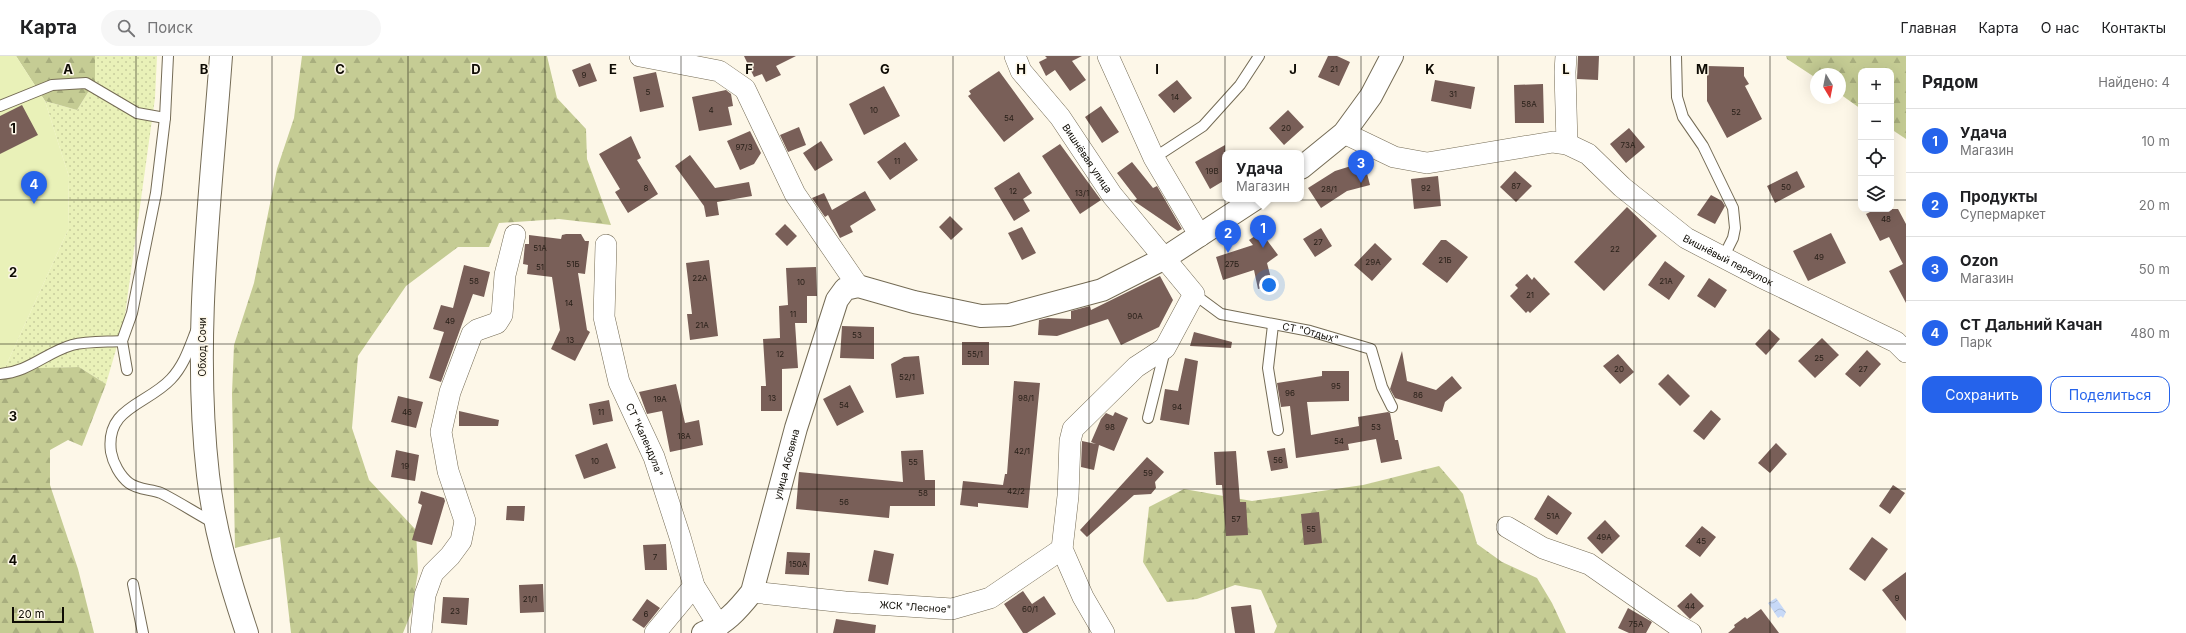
<!DOCTYPE html>
<html lang="ru">
<meta charset="utf-8">
<style>
body{margin:0;font-family:Inter,sans-serif;background:#f6f6f6;color:#202124}
.controls{position:absolute;right:12px;top:12px;display:grid;overflow:hidden;border-radius:8px;box-shadow:0 4px 16px #0002}
.controls button{width:36px;height:36px;display:grid;place-items:center;padding:0;border:0;border-bottom:1px solid #e0e0e0;background:#fff;color:#202124;font:20px sans-serif}
.compass{position:absolute;left:1810px;top:12px;width:36px;height:36px;border-radius:50%;background:#fff;box-shadow:0 4px 16px #0002;rotate:170deg}
.scale{position:absolute;left:12px;bottom:10px;width:52px;box-sizing:border-box;padding-left:4px;border:2px solid #0e0b04;border-top:0;font-size:11px;line-height:14px;white-space:nowrap;color:#0e0b04;-webkit-text-stroke:3px #fdf7e8;paint-order:stroke}
.you{position:absolute;left:1269px;top:229px;width:14px;height:14px;margin:-10px;border:3px solid #fff;border-radius:50%;background:#1a73e8;box-shadow:0 0 0 6px #1a73e833}
.badge{display:grid;place-items:center;width:26px;height:26px;border-radius:50%;background:#2563eb;color:#fff;font-size:13px;font-weight:700}
.pin{position:absolute;translate:-50% -33px;filter:drop-shadow(0 1px 2px #0008)}
.pin::after{content:'';position:absolute;top:21px;width:14px;height:12px;background:inherit;clip-path:polygon(0 0,100% 0,50% 100%)}
.popup{position:absolute;left:1222px;top:94px;width:82px;height:52px;box-sizing:border-box;display:grid;place-content:center;border-radius:8px;background:#fff;filter:drop-shadow(0 1px 3px #0005);font-size:13px;white-space:nowrap;color:#757577}
.popup b{font-size:15px;color:#202124}
.popup::after{content:'';position:absolute;left:50%;top:100%;margin-left:-8px;border:8px solid transparent;border-top-color:#fff}
.list{margin:0;padding:0;list-style:none}
h2{display:flex;justify-content:space-between;align-items:center;height:52px;margin:0;padding:0 16px;font-size:17px}
h2 small{font-size:13px;font-weight:400;color:#757577}
.list li{display:grid;grid-template-columns:26px 1fr auto;gap:12px;align-items:center;box-sizing:border-box;height:64px;padding:0 16px;border-top:1px solid #e0e0e0}
.list b{display:block;font-size:15px;white-space:nowrap}
.list p{margin:0;font-size:13px;white-space:nowrap;color:#757577}
.list em{font-size:13px;font-style:normal;color:#757577}
.actions{display:flex;gap:8px;padding:12px 16px}
.actions a{flex:1;padding:9px 0;border:1px solid #2563eb;border-radius:12px;text-align:center;font-size:14px;color:#2563eb}
.actions .main{background:#2563eb;color:#fff}
.icon{flex:none;width:22px;height:22px;fill:none;stroke:currentColor;stroke-width:2;stroke-linecap:round;stroke-linejoin:round}
.map{position:relative;flex:none;width:1906px;height:577px;overflow:hidden}
header{display:flex;align-items:center;gap:24px;box-sizing:border-box;height:56px;padding:0 20px;background:#fff;border-bottom:1px solid #e0e0e0}
header strong{font-size:19px}
nav{display:flex;gap:22px;margin-inline-start:auto;font-size:14px}
.search{width:280px;height:36px;background:#f6f6f6;display:flex;align-items:center;gap:10px;box-sizing:border-box;padding:0 14px;border-radius:22px;color:#757577;font-size:15px}
main{display:flex}
aside{flex:1;background:#fff}
.map>svg:first-child{display:block}
</style>
<header>
<strong>Карта</strong>
<div class="search"><svg class="icon" aria-label="search" viewBox="0 0 24 24"><circle cx="10" cy="10" r="6"/><path d="M15 15l6 6"/></svg>Поиск</div>
<nav><a>Главная</a><a>Карта</a><a>О нас</a><a>Контакты</a></nav>
</header>
<main>
<div class="map">
<svg width="1906" height="577" viewBox="0 0 1906 577">
<defs>
<pattern id="grass-dots" width="8" height="8" patternUnits="userSpaceOnUse"><rect width="8" height="8" fill="#e9f1b8"/><path d="M2 2h.1M6 6h.1" fill="none" stroke="#c7cd9d" stroke-width="1.8" stroke-linecap="round"/></pattern>
<pattern id="forest-firs" width="22" height="20" patternUnits="userSpaceOnUse"><rect width="22" height="20" fill="#c5cc94"/><path d="M5 1l3.5 6h-7zM16 11l3.5 6h-7z" fill="#a8ae7e"/></pattern>
<pattern id="water-waves" width="16" height="10" patternUnits="userSpaceOnUse"><rect width="16" height="10" fill="#c7d9f7"/><path d="M0 5q4-4 8 0t8 0" fill="none" stroke="#aab9d2"/></pattern>
</defs>
<rect width="100%" height="100%" fill="#fdf7e8"/>
<path fill="url(#grass-dots)" d="M95,0H157L155,42L124,266L106,328L79,311L4,314L68,174L69,121L45,45L77,54L95,25Z"/>
<path fill="url(#forest-firs)" d="M16,0H95V25L77,54L45,45Z
M302,0H547L557,42L586,73L587,103L611,169L559,163L499,167L489,191H458L406,230L358,300L352,372L369,424L416,474L418,516L411,557L403,577H291L280,481L235,492L232,337L234,289L254,227L277,113L294,62Z
M1786,0H1906V83L1891,73V15H1861V53L1840,38V18H1816V22L1787,3Z
M79,311L106,328L82,390L68,384L50,394V429L78,513L94,577H0V313Z
M1439,410L1463,438L1477,488L1502,506L1537,522L1552,547L1566,577H1274L1277,570L1261,534L1235,529L1197,543L1167,546L1143,506L1149,451L1184,433L1252,445L1363,429Z"/>
<path fill="#e9f1b8" d="M0,0H16L45,45L69,121L68,174L4,314L0,313Z"/>
<path fill="url(#water-waves)" d="M1776,542L1786,556L1783,562L1781,560L1778,562L1768,547Z"/>
<path fill="#795f58" d="M744,0H796L776,10L781,19L766,26L762,18L754,21Z
M1045,0H1082L1072,5L1086,24L1070,35L1055,14L1046,20L1039,6L1047,2Z
M1328,0H1337L1350,6L1339,30L1318,21Z
M1578,0H1599L1598,24L1577,23Z
M590,7L597,25L579,31L572,14Z
M1707,10L1744,11V20L1749,28L1745,30L1762,63L1727,82L1707,45Z
M999,15L1034,63L1004,86L968,40L971,38L969,35Z
M656,16L664,51L640,56L633,21Z
M1177,24L1192,42L1174,57L1158,39Z
M1435,24L1475,31L1471,53L1431,45Z
M1543,28L1544,67H1515L1514,29Z
M884,30L900,60L864,79L849,48Z
M726,34L731,38L733,50L728,51L732,69L699,75L692,41Z
M22,49L38,79L0,98V60Z
M1101,50L1119,76L1102,87L1085,61Z
M1288,54L1304,71L1284,89L1269,72Z
M799,71L806,89L788,96L780,79Z
M1629,72L1645,91L1626,107L1610,88Z
M750,75L761,97L754,108L740,114L727,85Z
M631,80L641,102L637,104L658,138L628,157L615,136L620,133L599,98Z
M821,85L833,104L815,115L803,97Z
M905,86L918,104L890,124L877,106Z
M1060,88L1101,144L1080,158L1042,100Z
M1225,89V124L1210,133L1195,106Z
M690,99L715,132L749,126L752,140L717,146L719,159L706,161L704,150L675,110Z
M1132,106L1153,132L1157,130L1182,173L1178,175L1134,145L1137,143L1117,117Z
M1364,106L1370,129L1347,135L1321,152L1308,132L1335,115Z
M1515,115L1532,130L1516,146L1500,131Z
M1797,115L1805,131L1775,147L1767,130Z
M1019,116L1032,137L1023,143L1030,155L1014,165L994,132Z
M1438,120L1441,150L1414,153L1411,123Z
M865,135L876,154L850,170L853,176L840,182L828,159L825,161L812,142L824,137L832,154Z
M1711,139L1722,145L1725,150L1715,168L1697,159Z
M1627,151L1657,180L1604,235L1574,206Z
M1876,153H1898L1906,168V247L1889,215L1903,208L1889,181L1880,185L1866,158Z
M950,160L963,173L951,184L939,171Z
M785,168L797,180L787,190L775,178Z
M1022,171L1036,197L1022,204L1008,177Z
M1321,172L1332,190L1315,201L1303,183Z
M1261,176L1278,199L1267,207L1273,230L1258,233L1254,214L1223,224L1216,201L1253,189L1249,184Z
M1831,177L1846,207L1808,225L1793,195Z
M566,178H581L585,185H589L585,218L578,217L587,274L590,276L575,305L551,293L560,274L552,221L527,218L528,209L523,208L525,188H529V179L561,183L562,179Z
M1441,184H1446L1468,201L1447,227L1422,208Z
M1375,187L1392,203L1372,225L1354,209Z
M709,204L718,280L690,284L687,258H692L686,207Z
M1665,205L1685,220L1669,244L1648,229Z
M464,209L490,216L484,241L473,238L441,326L429,322L444,276L433,273L441,249L453,252Z
M816,211L817,240H807V267H795L798,312L782,313V355H761V330H766L763,283L780,282L779,250L788,249L786,212Z
M1527,218L1532,224L1534,221L1550,238L1530,257L1528,255L1526,257L1510,240L1518,232L1515,229Z
M1160,220L1173,244L1159,271L1121,289L1108,263L1057,280L1038,279L1039,264L1048,262L1071,263V255L1090,250L1091,254Z
M1709,222L1727,234L1715,252L1697,240Z
M842,270L874,271V303L840,302Z
M1769,273L1780,283L1766,299L1755,288Z
M1194,276L1232,286L1231,292L1190,290Z
M1822,282L1839,299L1815,322L1798,305Z
M962,286H989V309H962Z
M1867,294L1881,308L1860,331L1845,318Z
M1402,295L1407,325L1436,334L1452,320L1462,332L1445,346L1442,356L1395,342L1390,333Z
M1618,298L1634,316L1620,328L1603,310Z
M919,300L924,338L896,342L891,308L904,301Z
M1185,302L1198,305L1189,369L1160,364L1165,333L1178,335Z
M1322,315H1349V345L1307,346L1311,379L1359,370L1358,361L1388,356L1390,357L1395,384H1398L1402,403L1381,407L1376,383L1348,388L1349,394L1296,402L1290,350L1281,351L1277,327L1322,320Z
M1668,318L1690,340L1680,350L1658,328Z
M1014,325L1040,327L1028,452L978,447V451L960,449L963,425L1003,429L1005,418H1007Z
M676,328L685,367L699,364L703,389L670,396L662,355L647,358L639,336Z
M850,329L864,356L837,370L823,343Z
M398,340L423,346L416,372L391,366Z
M609,344L613,365L593,369L589,348Z
M1711,354L1721,363L1704,384L1693,375Z
M459,355L499,364L498,370H459Z
M1115,356L1128,362L1114,395L1099,389L1094,414L1081,411L1082,385L1096,388L1091,386L1101,363L1106,357L1113,360Z
M607,387L616,412L584,423L575,399Z
M1776,387L1787,398L1770,417L1758,407Z
M1285,392L1288,412L1271,415L1267,395Z
M396,394L419,399L415,425L391,421Z
M923,394L925,424H935V450H890L889,462L796,453L799,416L903,426L901,395Z
M1236,395L1240,446H1246L1248,479L1226,480L1222,429H1216L1214,396Z
M1147,401L1164,416L1155,426L1156,432L1151,438L1134,439L1087,481L1080,474Z
M1893,429L1905,437L1890,458L1879,450Z
M421,435L444,442L445,445L432,489L412,484L422,449L418,447Z
M1548,439L1572,457L1557,479L1534,463Z
M507,450H525L524,465L506,464Z
M1319,456L1322,487L1304,489L1301,458Z
M1605,464L1620,480L1602,498L1587,482Z
M1702,470L1716,481L1700,501L1685,490Z
M1872,481L1888,493L1865,525L1849,513Z
M666,488L667,514H645L643,489Z
M874,494L894,498L888,529L868,525Z
M787,496L810,497L809,519L785,518Z
M1906,516V565L1882,534Z
M543,528L544,556L520,557L519,529Z
M1023,535L1032,548L1044,540L1056,558L1027,577H1023L1004,548Z
M1691,537L1704,550L1690,563L1677,550Z
M443,541L469,542L467,569L441,567Z
M647,543L660,552L644,572L632,564Z
M1251,549L1255,577H1235L1231,551Z
M1628,552L1652,566L1646,577H1629L1618,572Z
M1761,553L1779,577H1728L1735,571L1734,569L1745,561L1747,563Z
M836,563L876,569L875,577H833Z"/>
<g fill="none" stroke-linecap="round" stroke-linejoin="round">
<g stroke="#746b55" stroke-width="12">
<g id="service">
<path d="M1676,0L1677,41L1683,61L1703,90L1733,152L1735,172L1733,182L1723,202"/>
<path d="M0,50L52,29L86,27L137,57L165,62"/>
<path d="M1154,102L1203,70L1240,29L1259,0"/>
<path id="s1" d="M1194,238L1221,258L1310,275L1371,293L1382,331L1392,351"/>
<path d="M1273,269L1268,312L1278,374"/>
<path d="M196,275C189,293 184,309 171,323C147,349 105,351 111,396C113,407 120,420 129,427C138,434 151,433 161,437C179,446 197,458 214,467"/>
<path d="M127,314L122,285L132,257L156,137L165,62L168,0"/>
<path d="M0,318C29,316 45,297 72,289C87,285 106,286 122,285"/>
<path d="M1148,362L1165,294"/>
<path d="M133,528L143,577"/>
</g>
</g>
<g stroke="#746b55" stroke-width="22">
<g id="minor">
<path d="M640,0L719,15L745,33L795,138L858,230"/>
<path id="s2" d="M1015,0L1021,15L1060,61L1112,139L1194,238L1165,292L1136,311L1073,373L1070,385L1068,440L1062,493L1083,541L1104,577"/>
<path d="M1108,0L1154,102L1200,180"/>
<path d="M1566,0L1565,16L1567,88"/>
<path id="s3" d="M1344,77L1394,101L1427,107L1553,86L1567,88L1588,98L1622,131L1686,182L1761,221L1896,286L1906,296"/>
<path id="s4" d="M606,189L604,261L619,326L654,401L680,481L694,530L719,570"/>
<path d="M1507,471L1543,492L1589,508L1675,568L1691,577"/>
<path id="s5" d="M752,536L845,546L952,553L990,542L1062,493"/>
<path d="M421,577L425,539L433,517L450,500L461,485L465,465L448,415L441,376L450,336L472,278L477,274L497,267L502,259L505,219L515,179"/>
<path d="M655,577L694,530"/>
</g>
</g>
<g stroke="#746b55" stroke-width="24">
<g id="tertiary">
<path d="M1301,112L1344,77L1371,40L1392,0"/>
<path id="s6" d="M703,577C725,568 737,555 752,536L796,372L837,244L845,233L858,230L914,246L981,260L1009,259L1102,234L1165,202L1255,143"/>
</g>
</g>
<g stroke="#746b55" stroke-width="24">
<path id="trunk" d="M221,0C211,139 192,280 208,419C214,473 230,526 247,577"/>
</g>
<use href="#service" stroke="#fff" stroke-width="10"/>
<use href="#minor" stroke="#fff" stroke-width="21"/>
<use href="#tertiary" stroke="#fff" stroke-width="22"/>
<use href="#trunk" stroke="#fff" stroke-width="22"/>
</g>
<path fill="none" stroke="#0e0b04" stroke-width="1" stroke-opacity="0.55" d="M136,0V577M272,0V577M408,0V577M545,0V577M681,0V577M817,0V577M953,0V577M1089,0V577M1225,0V577M1361,0V577M1498,0V577M1634,0V577M1770,0V577M0,144H1861M1891,144H1906M0,288H1906M0,433H1906"/>
<g text-anchor="middle" stroke-width="3" stroke-linejoin="round" paint-order="stroke">
<g font-size="8" fill="#292019">
<text x="1334" y="16">21</text>
<text x="584" y="22">9</text>
<text x="648" y="39">5</text>
<text x="1453" y="41">31</text>
<text x="1175" y="44">14</text>
<text x="1529" y="51">58А</text>
<text x="711" y="57">4</text>
<text x="874" y="57">10</text>
<text x="1736" y="59">52</text>
<text x="1009" y="65">54</text>
<text x="1286" y="75">20</text>
<text x="1628" y="92">73А</text>
<text x="744" y="94">97/3</text>
<text x="897" y="108">11</text>
<text x="1212" y="118">19В</text>
<text x="1516" y="133">87</text>
<text x="1786" y="134">50</text>
<text x="646" y="135">8</text>
<text x="1426" y="135">92</text>
<text x="1329" y="136">28/1</text>
<text x="1013" y="138">12</text>
<text x="1082" y="140">13/1</text>
<text x="1886" y="166">48</text>
<text x="1318" y="189">27</text>
<text x="540" y="195">51А</text>
<text x="1615" y="196">22</text>
<text x="1819" y="204">49</text>
<text x="1445" y="207">21Б</text>
<text x="1373" y="209">29А</text>
<text x="573" y="211">51Б</text>
<text x="1232" y="211">27Б</text>
<text x="540" y="214">51</text>
<text x="700" y="225">22А</text>
<text x="474" y="228">58</text>
<text x="1666" y="228">21А</text>
<text x="801" y="229">10</text>
<text x="1530" y="242">21</text>
<text x="569" y="250">14</text>
<text x="793" y="261">11</text>
<text x="1135" y="263">90А</text>
<text x="450" y="268">49</text>
<text x="702" y="272">21А</text>
<text x="857" y="282">53</text>
<text x="570" y="287">13</text>
<text x="780" y="301">12</text>
<text x="975" y="301">55/1</text>
<text x="1819" y="305">25</text>
<text x="1619" y="316">20</text>
<text x="1863" y="316">27</text>
<text x="907" y="324">52/1</text>
<text x="1336" y="333">95</text>
<text x="1290" y="340">96</text>
<text x="1418" y="342">86</text>
<text x="772" y="345">13</text>
<text x="1026" y="345">98/1</text>
<text x="660" y="346">19А</text>
<text x="844" y="352">54</text>
<text x="1177" y="354">94</text>
<text x="407" y="359">46</text>
<text x="601" y="359">11</text>
<text x="1110" y="374">98</text>
<text x="1376" y="374">53</text>
<text x="684" y="383">18А</text>
<text x="1339" y="388">54</text>
<text x="1022" y="398">42/1</text>
<text x="1278" y="407">56</text>
<text x="595" y="408">10</text>
<text x="913" y="409">55</text>
<text x="405" y="413">19</text>
<text x="1148" y="420">59</text>
<text x="1016" y="438">42/2</text>
<text x="923" y="440">58</text>
<text x="844" y="449">56</text>
<text x="1553" y="463">51А</text>
<text x="1236" y="466">57</text>
<text x="1311" y="476">55</text>
<text x="1604" y="484">49А</text>
<text x="1701" y="488">45</text>
<text x="655" y="504">7</text>
<text x="798" y="511">150А</text>
<text x="1897" y="545">9</text>
<text x="530" y="546">21/1</text>
<text x="1690" y="553">44</text>
<text x="1030" y="556">60/1</text>
<text x="455" y="558">23</text>
<text x="646" y="561">6</text>
<text x="1636" y="571">75А</text>
</g>
<g font-size="10" fill="#0e0b04" stroke="#fdf7e8">
<text dy="4" stroke="none"><textPath href="#s2" startOffset="126">Вишнёвая улица</textPath></text>
<text dy="4" stroke="none"><textPath href="#s3" startOffset="431">Вишнёвый переулок</textPath></text>
<text dy="4" stroke="none"><textPath href="#s1" startOffset="125">СТ "Отдых"</textPath></text>
<text transform="translate(202 291) rotate(-90)" y="4">Обход Сочи</text>
<text dy="4" stroke="none"><textPath href="#s4" startOffset="202">СТ "Календула"</textPath></text>
<text dy="4" stroke="none"><textPath href="#s6" startOffset="197">улица Абовяна</textPath></text>
<text dy="4" stroke="none"><textPath href="#s5" startOffset="164">ЖСК "Лесное"</textPath></text>
</g>
</g>
<g font-size="13" text-anchor="middle" font-weight="bold" fill="#0e0b04" stroke="#fdf7e8" stroke-width="3" stroke-linejoin="round" paint-order="stroke">
<text x="68" y="18">A</text>
<text x="204" y="18">B</text>
<text x="340" y="18">C</text>
<text x="476" y="18">D</text>
<text x="613" y="18">E</text>
<text x="749" y="18">F</text>
<text x="885" y="18">G</text>
<text x="1021" y="18">H</text>
<text x="1157" y="18">I</text>
<text x="1293" y="18">J</text>
<text x="1430" y="18">K</text>
<text x="1566" y="18">L</text>
<text x="1702" y="18">M</text>
<text x="13" y="77">1</text>
<text x="13" y="221">2</text>
<text x="13" y="365">3</text>
<text x="13" y="509">4</text>
</g>
</svg>
<div class="controls">
<button>+</button>
<button>−</button>
<button><svg class="icon" aria-label="locate" viewBox="0 0 24 24"><circle cx="12" cy="12" r="6"/><path d="M12 2v4M12 18v4M2 12h4M18 12h4"/></svg></button>
<button><svg class="icon" aria-label="layers" viewBox="0 0 24 24"><path d="M12 4l9 5-9 5-9-5zM3 14l9 5 9-5"/></svg></button>
</div>
<svg class="compass" viewBox="-18 -18 36 36"><path d="M0-13l5 13h-10z" fill="#e53935"/><path d="M0 13l5-13h-10z" fill="#757577"/></svg>
<div class="scale">20 m</div>
<div class="you"></div>
<div class="pin badge" style="left:1263px;top:192px">1</div>
<div class="popup"><b>Удача</b>Магазин</div>
<div class="pin badge" style="left:1228px;top:197px">2</div>
<div class="pin badge" style="left:1361px;top:127px">3</div>
<div class="pin badge" style="left:34px;top:148px">4</div>
</div>
<aside>
<h2>Рядом<small>Найдено: 4</small></h2>
<ul class="list">
<li><span class="badge">1</span><div><b>Удача</b><p>Магазин</p></div><em>10 m</em></li>
<li><span class="badge">2</span><div><b>Продукты</b><p>Супермаркет</p></div><em>20 m</em></li>
<li><span class="badge">3</span><div><b>Ozon</b><p>Магазин</p></div><em>50 m</em></li>
<li><span class="badge">4</span><div><b>СТ Дальний Качан</b><p>Парк</p></div><em>480 m</em></li>
</ul>
<div class="actions"><a class="main">Сохранить</a><a>Поделиться</a></div>
</aside>
</main>
